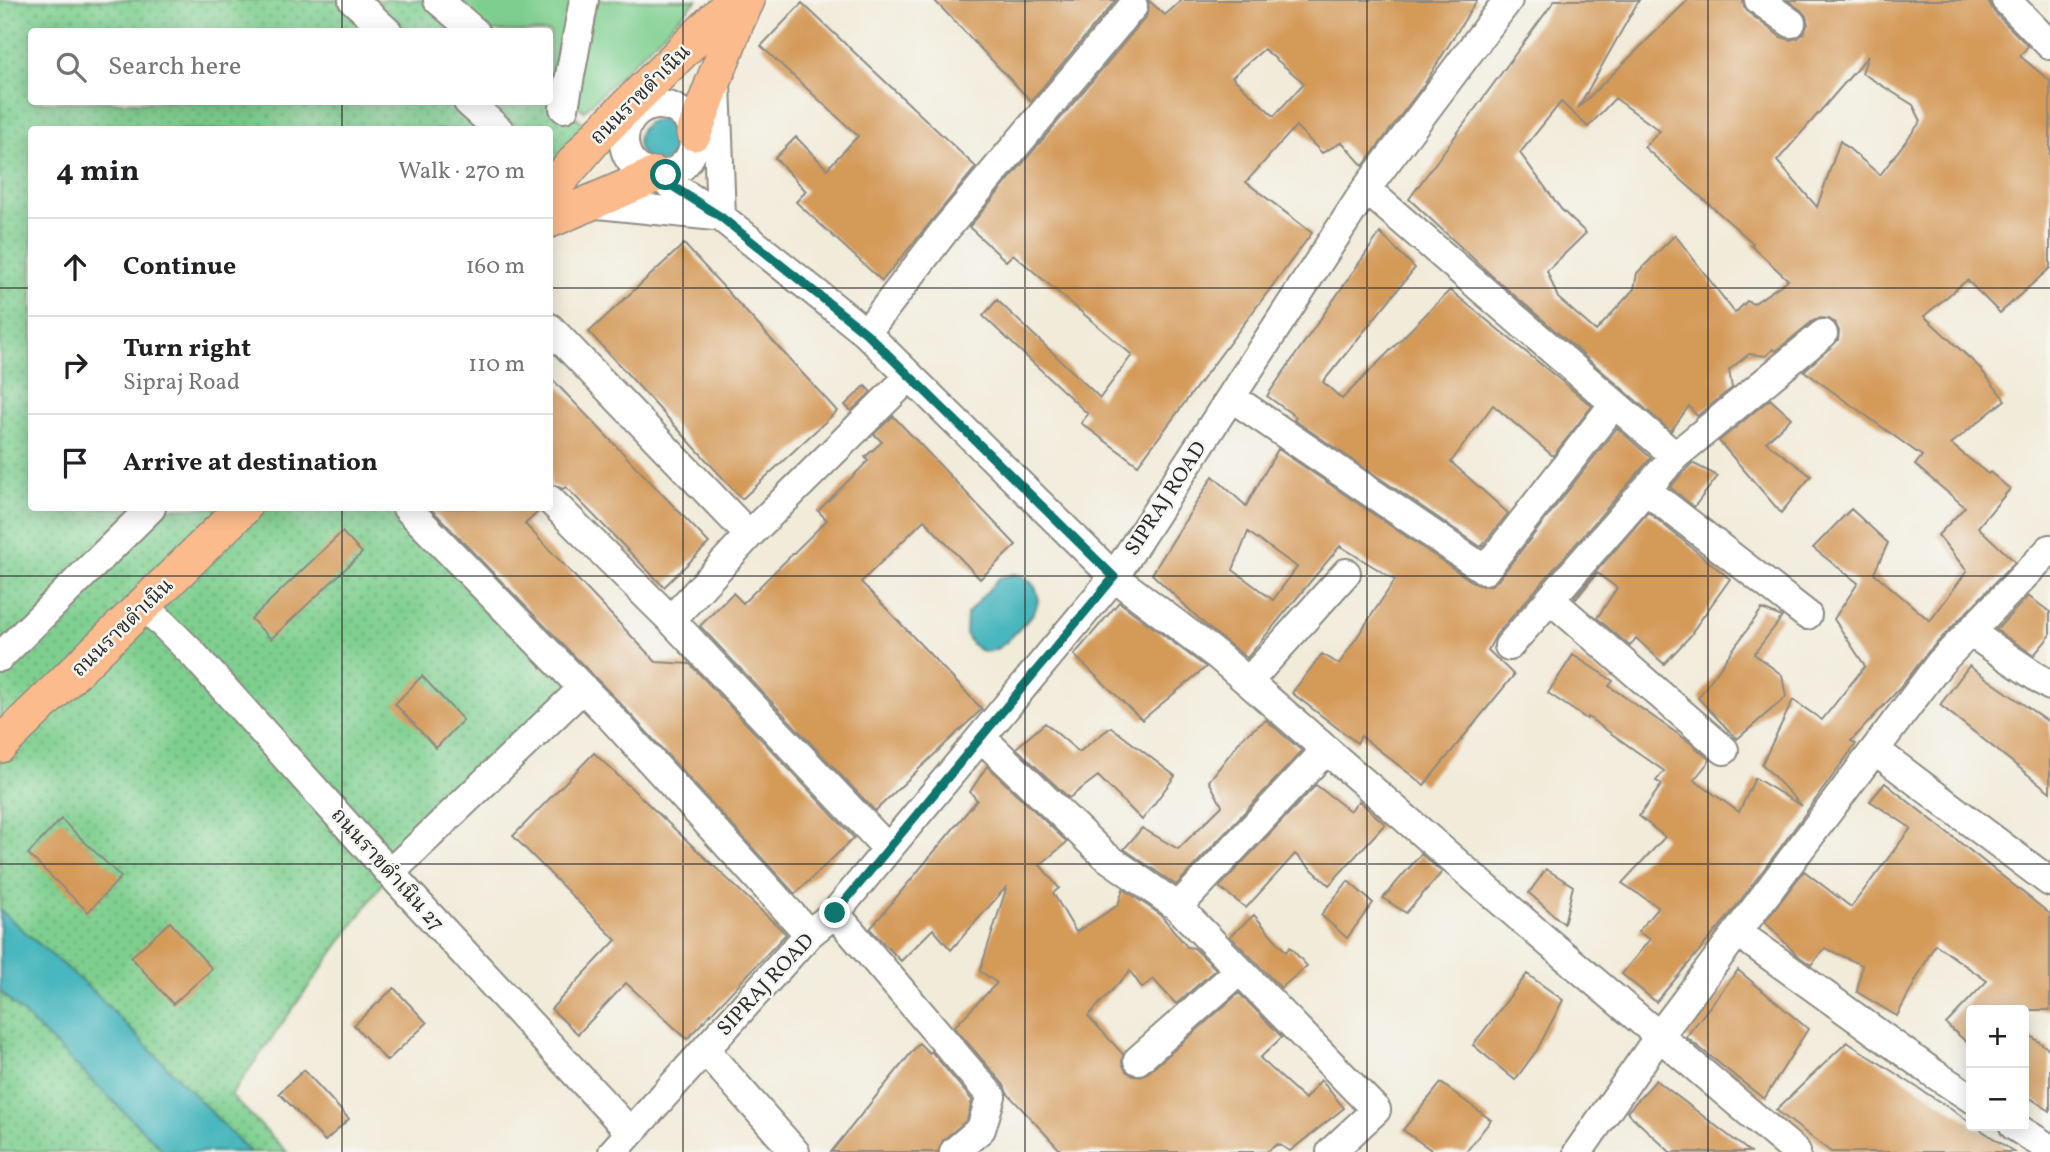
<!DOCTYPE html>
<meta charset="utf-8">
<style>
body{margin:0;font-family:Vollkorn,"Noto Serif Thai",serif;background:#f2f2f2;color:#202124}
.controls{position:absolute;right:21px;bottom:21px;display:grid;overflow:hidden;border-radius:7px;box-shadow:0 4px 18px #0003}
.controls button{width:63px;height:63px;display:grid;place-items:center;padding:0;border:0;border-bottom:2px solid #e0e0e0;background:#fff;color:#202124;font:35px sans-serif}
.stop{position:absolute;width:21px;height:21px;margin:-16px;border:5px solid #0f766e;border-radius:50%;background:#fff}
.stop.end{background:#0f766e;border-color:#fff;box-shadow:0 2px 7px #0008}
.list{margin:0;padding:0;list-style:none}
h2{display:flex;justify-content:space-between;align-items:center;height:91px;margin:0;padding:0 28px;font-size:30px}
h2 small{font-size:23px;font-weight:400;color:#757577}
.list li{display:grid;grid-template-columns:46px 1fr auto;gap:21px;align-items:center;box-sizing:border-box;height:98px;padding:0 28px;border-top:2px solid #e0e0e0}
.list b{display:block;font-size:26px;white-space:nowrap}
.list p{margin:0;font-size:23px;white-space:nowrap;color:#757577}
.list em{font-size:23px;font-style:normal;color:#757577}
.icon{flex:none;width:38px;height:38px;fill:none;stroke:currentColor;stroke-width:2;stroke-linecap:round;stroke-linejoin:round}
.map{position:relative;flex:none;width:2050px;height:1152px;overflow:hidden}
.search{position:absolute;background:#fff;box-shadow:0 4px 18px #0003;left:28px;top:28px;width:525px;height:77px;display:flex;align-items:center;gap:18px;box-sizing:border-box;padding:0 24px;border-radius:7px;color:#757577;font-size:26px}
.panel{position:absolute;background:#fff;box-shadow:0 4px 18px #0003;left:28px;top:126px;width:525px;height:385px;border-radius:7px}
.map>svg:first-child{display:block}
</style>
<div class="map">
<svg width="2050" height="1152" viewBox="0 0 2050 1152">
<defs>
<pattern id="park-dots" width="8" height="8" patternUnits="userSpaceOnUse" patternTransform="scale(1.75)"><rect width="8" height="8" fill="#7ecf8f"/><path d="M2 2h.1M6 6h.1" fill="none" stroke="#67a875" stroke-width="1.8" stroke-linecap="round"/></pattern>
</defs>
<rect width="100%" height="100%" fill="#f6f6f2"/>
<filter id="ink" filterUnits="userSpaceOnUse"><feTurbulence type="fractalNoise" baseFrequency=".0143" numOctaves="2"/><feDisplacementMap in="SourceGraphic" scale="14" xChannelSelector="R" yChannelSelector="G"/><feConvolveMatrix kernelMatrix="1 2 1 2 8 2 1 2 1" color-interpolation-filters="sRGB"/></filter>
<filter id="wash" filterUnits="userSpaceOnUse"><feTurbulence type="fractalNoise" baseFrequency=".00686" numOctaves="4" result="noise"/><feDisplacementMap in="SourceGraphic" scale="28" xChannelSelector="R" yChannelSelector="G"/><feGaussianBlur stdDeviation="1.57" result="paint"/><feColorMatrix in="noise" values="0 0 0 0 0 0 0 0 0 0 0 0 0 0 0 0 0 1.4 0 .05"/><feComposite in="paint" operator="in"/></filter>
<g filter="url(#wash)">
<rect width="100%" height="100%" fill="#f1ebd9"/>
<path fill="#7ecf8f" stroke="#547d5d" stroke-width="2" d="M453,0H697L584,111L550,81V32L490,31Z"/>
<path fill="url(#park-dots)" stroke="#547d5d" stroke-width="2" d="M0,0H436L474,31L32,32V102H550V95L598,135L550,191V130H32V508H407L583,688L390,873L231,1095L287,1152H0Z"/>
<path fill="#48b7be" stroke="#3a7174" stroke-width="2" d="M638 141a21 21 0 1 1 42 0a21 21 0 1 1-42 0Z
M1014,574C1031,577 1044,592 1035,610C1031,618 1023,625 1017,631C1000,650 981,664 966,634L967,614L999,578Z
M0,910L95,993L250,1152H165L0,991Z"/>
<g id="blocks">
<path fill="#d49a58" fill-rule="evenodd" d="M934,0H1116L1031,101Z
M1148,0L1165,15L1182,0H1477L1425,83L1363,166L1342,142L1322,153L1296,126L1246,182L1312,233L1138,465L1081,423L1088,414L983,316L997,300L1100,398L1132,355L1013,254L1006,261L969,227L1146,17L1149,8ZM1264,49L1304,83L1274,116L1232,77Z
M1555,0H1639L1578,108L1688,0H1743L1744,7L1749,13L1781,37L1790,40L1798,38L1804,33L1808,24L1806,16L1801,10L1787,0H1988L1994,12L2028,46L2020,56L2050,81V268L2000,313L1967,280L1924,316L1979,367L2005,400L1951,444L1988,474L1990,472L2010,489L1978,527L2015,562L1928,652L1900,688L1851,741L1856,744L1783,844L1727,918L1656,1002L1622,974L1650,939L1638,932L1658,907L1622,883L1665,837L1639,816L1662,784L1656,781L1664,771L1588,717L1587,719L1548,693L1573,655L1613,681L1609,686L1688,741L1710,760L1694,780L1739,812L1755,778L1802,806L1762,764L1793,700L1822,720L1865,666L1834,619L1858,583L1813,548L1851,509L1888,543L1874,573L1930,621L1967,571L1938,535L1965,507L1915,465L1922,456L1804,371L1838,340L1839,331L1835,323L1829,319L1821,318L1813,321L1776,351L1773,349L1766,356L1749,354L1729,370L1732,388L1697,416L1689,406L1671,431L1491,275L1409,199ZM1868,56L1862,73L1913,105L1921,121L1880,175L1840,141L1817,207L1777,161ZM1615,98L1660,131L1644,147L1753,243L1751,245L1788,280L1753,304L1747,301L1735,313L1675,235L1637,273L1634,289L1596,331L1558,298L1547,271L1586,233L1561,209L1520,153L1561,102L1588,127Z
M802,3L976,167L882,281L796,202L806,191L775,158L796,137L827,169L858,136L761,46Z
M1380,233L1415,268L1323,382L1342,399L1450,290L1592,406L1553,456L1493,405L1451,462L1508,513L1481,547L1294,420L1296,417L1267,396Z
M684,244L837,411L742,499L589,332Z
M550,377L709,543L664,587L566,487L563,489L550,484Z
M865,386L871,392L851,411L845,405Z
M1770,399L1791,418L1766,442L1811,476L1781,513L1719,441Z
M893,416L1016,545L980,579L924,520L861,582L982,709L875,811L700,626L733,593L743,603L827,520L818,511L868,461L865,457L882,442L874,434Z
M1617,428L1651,458L1496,635L1488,650L1514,675L1424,785L1361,736L1357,743L1292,693L1322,654L1339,664L1395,580L1340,546L1247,658L1210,629L1152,574L1213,476L1246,506L1278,449L1476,584L1483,586L1491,585L1498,580ZM1248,532L1297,567L1273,600L1233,570Z
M1692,463L1718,476L1694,507L1670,487Z
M430,508H536L538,512L525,524L656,662L690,664L854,838L795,894L620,703Z
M1648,512L1730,579L1692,632L1693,633L1664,664L1636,638L1630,646L1597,618L1617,588L1597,573L1576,599L1574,597Z
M342,532L362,553L271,639L251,619Z
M2028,596L2050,612V636L2034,655L1996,630Z
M1119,602L1206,667L1142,720L1074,655Z
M1762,609L1782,617L1754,654L1782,675L1786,697L1737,739L1698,698Z
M1969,666L2050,723V792L1940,705Z
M422,676L463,720L436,748L395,704Z
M1266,720L1302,751L1176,885L1124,849L1142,828L1178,849L1222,806L1209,781L1243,737Z
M1045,723L1079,752L1111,727L1175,776L1142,820L1098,776L1069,798L1016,748Z
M594,753L786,934L687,1039L626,983L578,1034L551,1009L616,940L513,836Z
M987,766L1067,842L1040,865L1059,888L1053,893L1076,932L1118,905L1123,889L1161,915L1187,947L1194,948L1216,969L1176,1004L1153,979L1142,988L1130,971L1088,1016L1123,1054L1122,1063L1126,1071L1133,1076H1141L1149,1072L1239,993L1282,1037L1260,1058L1305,1099L1321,1080L1344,1108L1290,1151L1278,1144L1266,1152H1062L1007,1093L1004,1085L954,1027L997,983L980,971L1007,886L951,950L933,929L901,961L870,929L977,800L970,792Z
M1885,783L2050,914V1010H1971V1046L1946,1024L1987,981L1935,944L1897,1016L1857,992L1862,965L1825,948L1811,965L1797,955L1765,922L1804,871L1851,907L1911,828L1870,801Z
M1316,785L1350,811L1359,801L1385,824L1329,885L1295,854L1246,908L1219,887Z
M61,819L121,877L88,912L28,854Z
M1421,854L1442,872L1406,913L1383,898Z
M1546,869L1573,886L1564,924L1529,893Z
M1348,881L1373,903L1347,938L1321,915Z
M1254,915L1286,952L1290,947L1307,966L1281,988L1230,936Z
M170,922L212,969L173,1004L131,957Z
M1738,970L1808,1029L1764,1099L1686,1037Z
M1527,974L1563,1000L1537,1050L1515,1080L1473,1045Z
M394,988L427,1023L387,1061L354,1025Z
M2024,1031L2050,1050V1111L2024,1094Z
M1847,1042L1963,1117L1971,1123V1126H1975L2014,1152H1831L1776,1110Z
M919,1043L929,1053L931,1051L972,1100L967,1120L943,1140L938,1152H831Z
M304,1070L349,1119L325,1141L279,1093Z
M1656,1080L1750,1152H1670L1627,1112Z
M1441,1083L1491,1120L1466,1152H1434L1403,1130Z"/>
</g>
</g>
<g filter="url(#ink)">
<use href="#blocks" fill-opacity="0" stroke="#8e8b82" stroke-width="2"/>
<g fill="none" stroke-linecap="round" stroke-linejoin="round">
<g stroke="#8e8b82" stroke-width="32">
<path id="minor" d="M353,0L388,32
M438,0L475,32
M1759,0L1791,23
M2006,0L2050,45
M716,84L721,217
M468,102L499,130
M624 140a35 35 0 1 1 70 0a35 35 0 1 1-70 0Z
M564,108L584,0
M655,175L721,217L866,333L1114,577L1217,655L1548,942L1796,1152
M1366,189L1675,456
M588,203L715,216
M550,328L749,535
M866,333L945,230L1133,6
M1231,397L1485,570L1614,404
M1646,490L1807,615
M550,500L671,620L749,535L910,376
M407,508L608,714L809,934
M1550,599L1724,750
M145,606L194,655L390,873L630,1132
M671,620L888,849
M1970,632L2050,686
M1509,646L1675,456L1823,334
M0,657L151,508
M1248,682L1346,573
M981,737L1104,855L1178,907L1376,1110L1331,1152
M1875,750L2050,882
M390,873L583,688
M1178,907L1326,750
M835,913L991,1096L981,1129L954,1152
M1737,932L1933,1073L1971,1098
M705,1050L795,1152
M1138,1060L1239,971
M2014,1126L2050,1149
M613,1152L809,934L835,913L1114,577L1366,189L1508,0
M1578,1152L1665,1028L1940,663L2050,549"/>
</g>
<g stroke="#8e8b82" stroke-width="38">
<path id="major" d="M694,133L736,23L747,0
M550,191L598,135L734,0
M550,220L655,175
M0,745L243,508"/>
</g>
<use href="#minor" stroke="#fff" stroke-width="28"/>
<use href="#major" stroke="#fbbb8c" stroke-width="35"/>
</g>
</g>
<g fill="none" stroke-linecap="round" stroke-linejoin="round" filter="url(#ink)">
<path stroke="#0f766e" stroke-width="9" d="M666,175H655L721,217L866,333L1114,577L835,913"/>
</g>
<path fill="none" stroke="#2b2b2b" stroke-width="2" stroke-opacity="0.55" d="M342,0V32M683,0V1152M1025,0V1152M1367,0V1152M1708,0V1152M342,102V130M0,288H32M550,288H2050M342,508V1152M0,576H2050M0,864H2050"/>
<g text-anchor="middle" stroke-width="5" stroke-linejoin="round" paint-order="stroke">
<g font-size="21" fill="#2b2b2b" stroke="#f6f6f2">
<text transform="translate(640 94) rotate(-45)" y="7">ถนนราขดำเนิน</text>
<text transform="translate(1165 498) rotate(-57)" y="7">SIPRAJ ROAD</text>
<text transform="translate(122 627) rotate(-44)" y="7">ถนนราขดำเนิน</text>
<text transform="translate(388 869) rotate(48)" y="7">ถนนราขดำเนิน 27</text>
<text transform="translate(765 984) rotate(-47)" y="7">SIPRAJ ROAD</text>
</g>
</g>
</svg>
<div class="controls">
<button>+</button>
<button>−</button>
</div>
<div class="stop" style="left:666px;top:175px"></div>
<div class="stop end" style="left:835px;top:913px"></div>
<div class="search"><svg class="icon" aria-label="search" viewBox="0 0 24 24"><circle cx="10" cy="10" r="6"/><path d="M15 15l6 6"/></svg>Search here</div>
<section class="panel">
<h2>4 min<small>Walk · 270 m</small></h2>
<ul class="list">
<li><svg class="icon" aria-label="ahead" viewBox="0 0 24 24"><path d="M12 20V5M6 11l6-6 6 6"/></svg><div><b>Continue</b></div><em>160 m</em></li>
<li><svg class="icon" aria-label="right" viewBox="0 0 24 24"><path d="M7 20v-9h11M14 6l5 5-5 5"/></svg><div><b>Turn right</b><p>Sipraj Road</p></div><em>110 m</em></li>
<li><svg class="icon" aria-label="arrive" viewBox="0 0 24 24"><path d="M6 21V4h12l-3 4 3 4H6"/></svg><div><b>Arrive at destination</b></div></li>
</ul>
</section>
</div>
